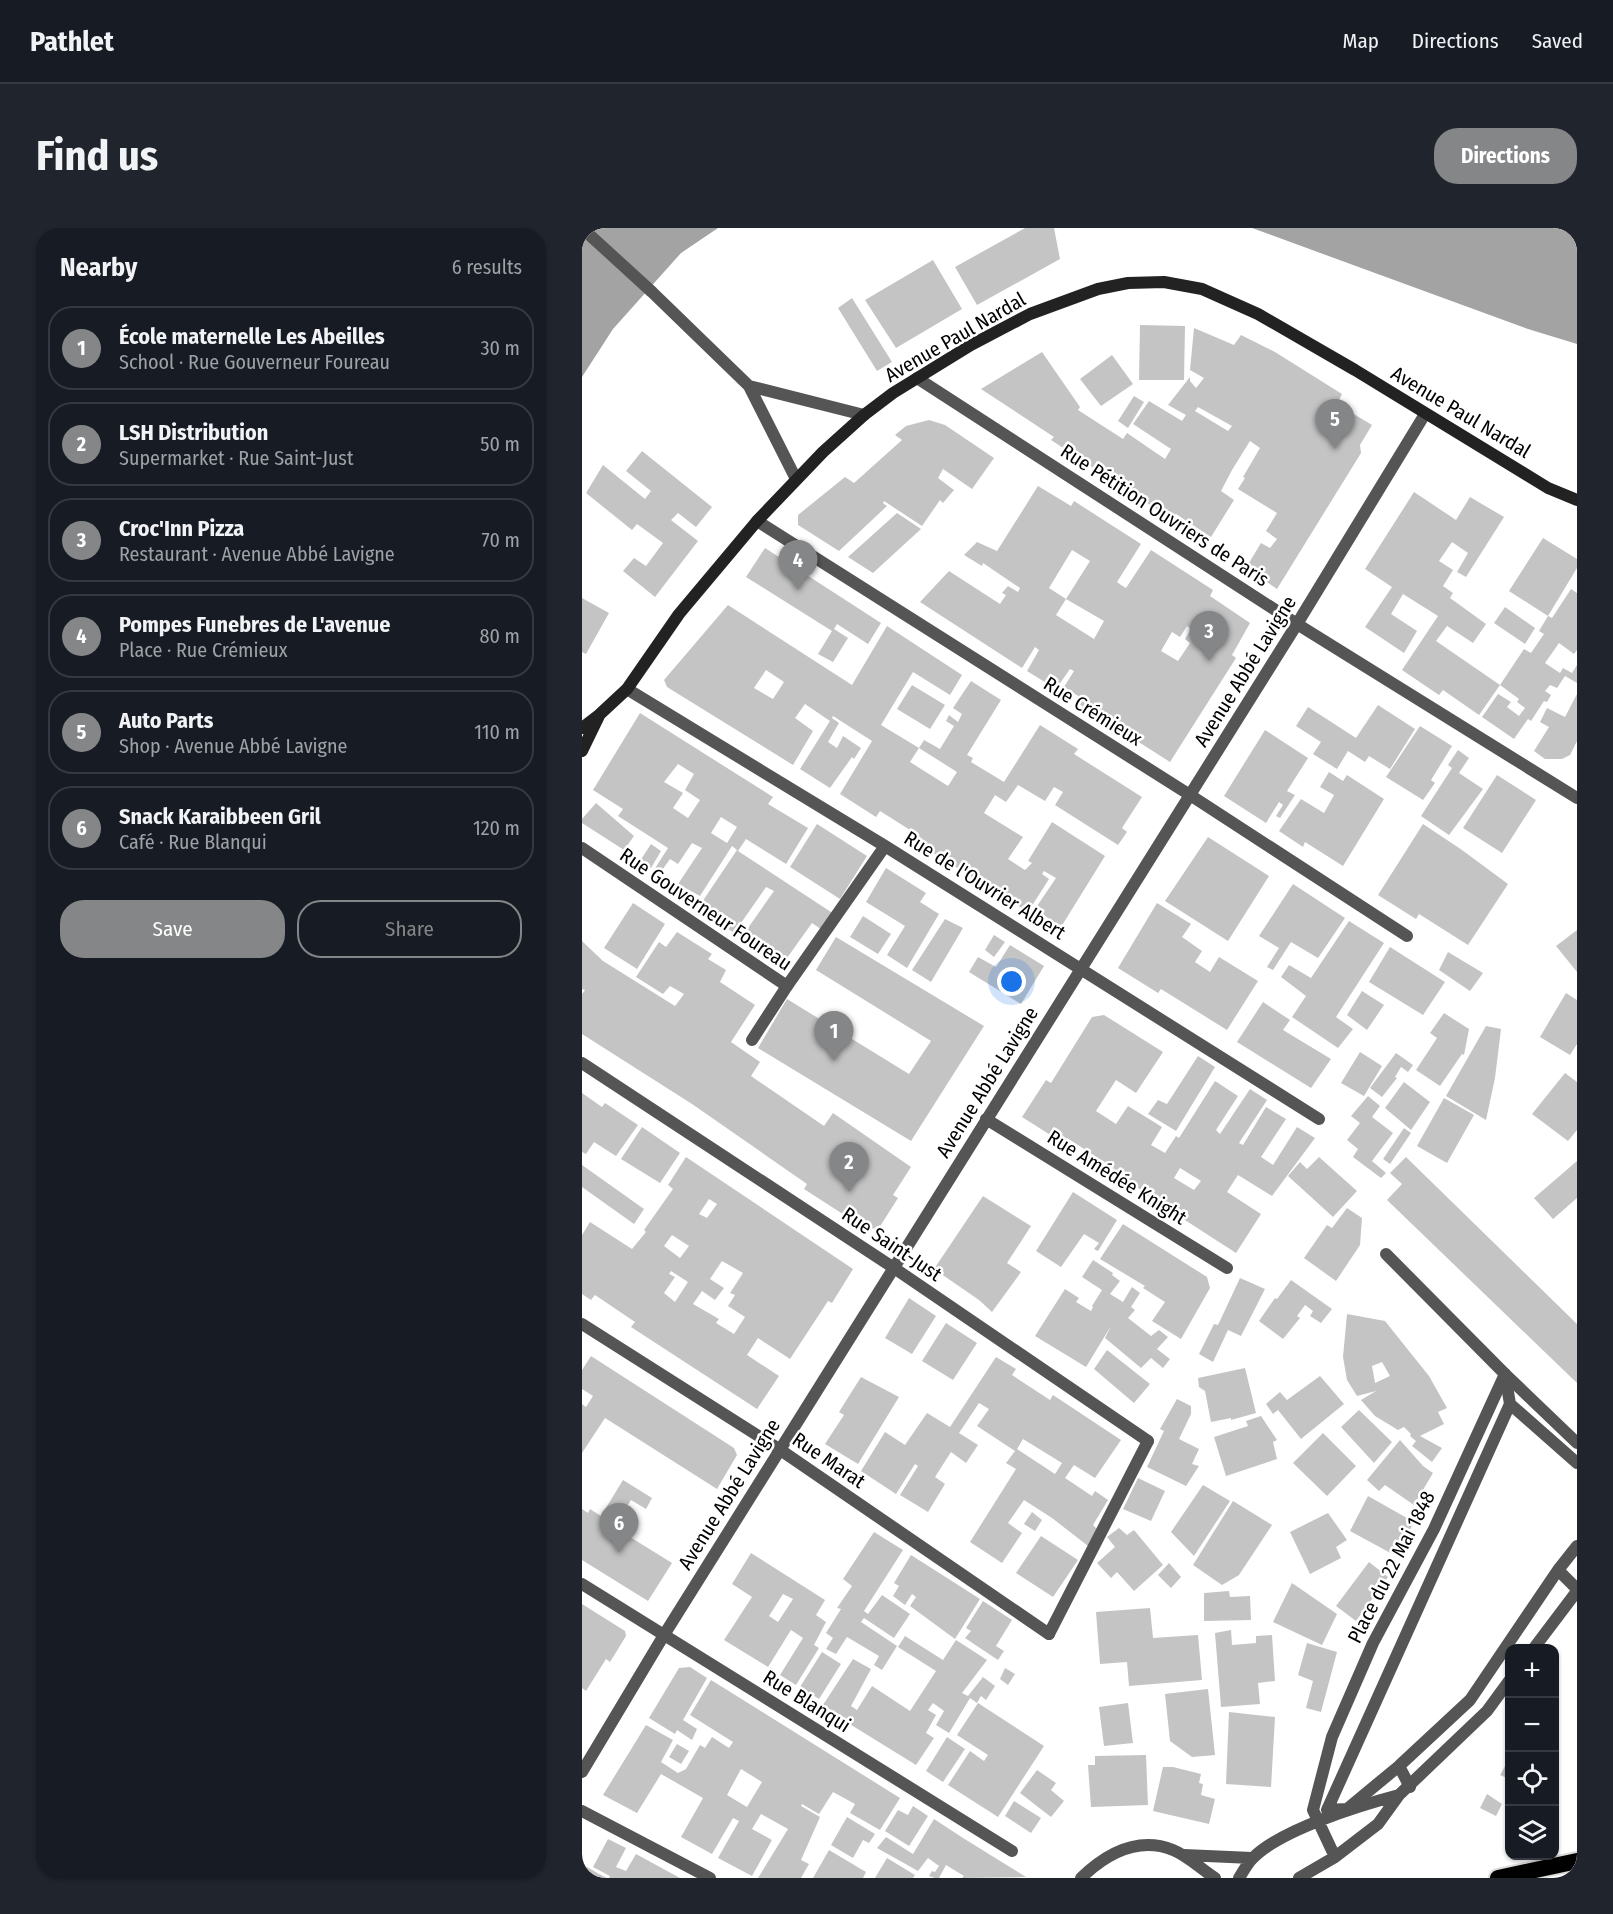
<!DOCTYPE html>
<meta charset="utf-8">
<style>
body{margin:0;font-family:"Fira Sans Condensed",sans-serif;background:#20242c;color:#f1f3f6}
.controls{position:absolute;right:18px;bottom:18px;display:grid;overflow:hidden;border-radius:12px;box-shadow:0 2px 4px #0004}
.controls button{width:54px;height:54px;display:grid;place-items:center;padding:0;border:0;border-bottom:2px solid #363941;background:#171b24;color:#f1f3f6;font:30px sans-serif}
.you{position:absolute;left:430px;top:754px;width:21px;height:21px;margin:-15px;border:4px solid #fff;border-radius:50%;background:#1a73e8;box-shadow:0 0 0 9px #1a73e833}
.badge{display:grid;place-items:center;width:39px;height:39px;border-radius:50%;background:#858687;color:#fff;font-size:20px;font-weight:700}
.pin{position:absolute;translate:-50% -50px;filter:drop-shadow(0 2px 3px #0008)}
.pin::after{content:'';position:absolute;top:32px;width:21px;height:18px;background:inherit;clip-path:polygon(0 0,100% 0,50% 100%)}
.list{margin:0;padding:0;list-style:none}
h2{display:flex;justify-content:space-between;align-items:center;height:78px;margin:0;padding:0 24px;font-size:26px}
h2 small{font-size:20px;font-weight:400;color:#9ea1a6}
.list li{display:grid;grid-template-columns:39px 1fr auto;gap:18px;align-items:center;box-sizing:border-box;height:84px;margin:0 12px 12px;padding:0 12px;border:2px solid #363941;border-radius:24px}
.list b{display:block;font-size:22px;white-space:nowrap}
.list p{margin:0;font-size:20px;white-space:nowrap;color:#9ea1a6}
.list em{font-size:20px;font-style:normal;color:#9ea1a6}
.actions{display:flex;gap:12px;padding:18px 24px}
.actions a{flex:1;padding:14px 0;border:2px solid #858687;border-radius:24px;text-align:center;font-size:21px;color:#858687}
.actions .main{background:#858687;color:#fff}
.icon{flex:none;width:33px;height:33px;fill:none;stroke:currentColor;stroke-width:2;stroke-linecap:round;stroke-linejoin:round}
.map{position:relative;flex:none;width:995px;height:1650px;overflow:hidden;border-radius:24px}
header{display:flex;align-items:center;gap:36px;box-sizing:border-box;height:84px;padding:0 30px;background:#171b24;border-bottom:2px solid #363941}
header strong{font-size:28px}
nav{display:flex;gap:33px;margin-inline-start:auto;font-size:21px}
.intro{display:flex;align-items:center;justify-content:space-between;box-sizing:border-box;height:144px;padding:0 36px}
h1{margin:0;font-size:42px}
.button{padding:15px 27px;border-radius:24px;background:#858687;color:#fff;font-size:21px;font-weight:700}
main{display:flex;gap:36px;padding:0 36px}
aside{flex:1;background:#171b24;border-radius:24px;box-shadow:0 2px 4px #0004}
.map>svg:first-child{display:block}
</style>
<header>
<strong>Pathlet</strong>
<nav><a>Map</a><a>Directions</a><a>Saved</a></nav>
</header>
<div class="intro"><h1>Find us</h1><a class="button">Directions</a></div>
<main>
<aside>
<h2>Nearby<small>6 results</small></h2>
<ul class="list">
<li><span class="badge">1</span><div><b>École maternelle Les Abeilles</b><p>School · Rue Gouverneur Foureau</p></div><em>30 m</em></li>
<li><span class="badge">2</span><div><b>LSH Distribution</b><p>Supermarket · Rue Saint-Just</p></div><em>50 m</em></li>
<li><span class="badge">3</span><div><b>Croc'Inn Pizza</b><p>Restaurant · Avenue Abbé Lavigne</p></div><em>70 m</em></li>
<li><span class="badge">4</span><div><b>Pompes Funebres de L'avenue</b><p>Place · Rue Crémieux</p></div><em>80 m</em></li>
<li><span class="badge">5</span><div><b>Auto Parts</b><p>Shop · Avenue Abbé Lavigne</p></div><em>110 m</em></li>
<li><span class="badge">6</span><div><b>Snack Karaibbeen Gril</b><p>Café · Rue Blanqui</p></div><em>120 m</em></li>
</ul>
<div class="actions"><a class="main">Save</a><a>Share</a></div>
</aside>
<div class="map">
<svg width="995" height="1650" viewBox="0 0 995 1650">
<rect width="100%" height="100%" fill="#fff"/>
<path fill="#a3a3a3" d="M0,0H136L99,25L31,101L0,149Z
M670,0H979L995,6V116L946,101Z"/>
<path fill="#c4c4c4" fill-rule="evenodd" d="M443,0H472L478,31L395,77L373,39Z
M351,32L380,81L314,120L283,72Z
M270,70L310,134L295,143L256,80Z
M558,97L603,98L602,152H557Z
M612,100L652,117L659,107L693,124L760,166L755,176L790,197L778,217L779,225L695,361L664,340L679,315L688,320L695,311L684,303L695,285L656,261L663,250L661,249L678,220L668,213L650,242L639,263L652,272L629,309L594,286L590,291L557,270L469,212L472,209L399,161L460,124L498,179L496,182L541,211L545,205L583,231L589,221L551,196L567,173L600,193L604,187L586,177L608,149V153L614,160L622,150L608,142ZM616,179L650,198L646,203L613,183Z
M530,127L551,156L519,178L498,151Z
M552,168L562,174L546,200L536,193Z
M347,192L363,197L412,230L390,261L361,241L356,250L372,262L361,275L358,272L340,298L302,273L301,275L305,278L257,323L216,297V287L263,249L272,255L320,212L313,207L324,198Z
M60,223L130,279L114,299L96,285L89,292L116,313L73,369L41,343L52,330L64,338L81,315L55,296L50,302L4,265L21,237L63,271L69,263L44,243Z
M456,258L489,278L492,273L559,316L535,354L539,357L544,360L569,322L631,362L628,368L668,395L650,427L654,430L588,534L497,476L501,471L482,459L492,443L488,441L474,461L445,443L457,422L453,419L440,440L338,374L367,343L418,376L424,367L420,365L426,358L436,364L438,360L401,335L400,338L382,327L395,314L415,323ZM490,322L508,333L484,371L522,393L512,411L474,387L484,371L467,360ZM605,398L609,401L603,411L608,415L596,433L579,423L590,404L598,409Z
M832,264L874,292L888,269L922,289L884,349L875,344L886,325L870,314L857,333L871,342L861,358L871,365L868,370L904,396L891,415L865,398L854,413L918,457L942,421L949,425L962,406L957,403L966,388L970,390L989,361L995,365V422L992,426L977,415L963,435L978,445L981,440L990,445L995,437V455L983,448L975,460L968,457L963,463L969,467L965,474L962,473L949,493L946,491L932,511L900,489L916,466L929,474L925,479L937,488L943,480L935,474L937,471L918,457L897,487L861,462L857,467L820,442L856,388L821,366L809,386L835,403L822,425L783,399L810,359L783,341Z
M315,285L339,301L291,345L266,329Z
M961,310L995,331V340L966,388L927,363Z
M183,320L299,395L286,416L255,396L252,401L266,410L251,434L236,426L250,403L164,349Z
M0,370L27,385L4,426L0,424Z
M146,377L270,457L305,398L380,447L368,467L331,444L299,497L337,520L328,534L366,558L375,544L337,520L342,512L358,521L372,498L364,493L367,487L376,494L380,486L371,480L389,453L419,472L385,527L391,530L389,534L422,554L458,497L496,521L492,526L560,569L540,600L545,604L536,617L473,577L481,564L472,559L463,573L436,557L424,574L413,567L402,585L441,609L426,631L443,642L450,635L446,633L470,594L523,628L479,699L453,681L474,650L462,643L460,646L467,651L446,684L332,613L336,607L298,583L294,589L258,566L290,513L251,488L250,490L257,495L246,514L255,520L261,508L279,520L272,531L270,529L248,560L218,541L248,493L223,476L213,490L231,503L211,537L85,459L82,452ZM184,442L202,454L191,471L172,460Z
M923,379L953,400L943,416L912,395Z
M330,457L363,477L348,501L315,481Z
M995,466V513L988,527L980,531H963L952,523L967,499L958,494L965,480L983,489Z
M796,477L833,501L808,541L787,528L783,534L766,523L755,541L731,526L739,514L714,498L726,479L774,510Z
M58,485L191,569L186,576L226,600L204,636L164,611L156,623L252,686L240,702L230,695L200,737L159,710L192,663L184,659L152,705L116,680L155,622L150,618L118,668L96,656L120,620L110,615L96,636L88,631L78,645L72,642L86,620L36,588L41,581L11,562ZM96,536L112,546L103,562L118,572L106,590L91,580L101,565L82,554ZM139,589L155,599L145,615L129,605Z
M838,498L870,518L849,552L853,555L841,572L804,549Z
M683,502L726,530L705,563L713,567L698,590L694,588L701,577L697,574L684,595L642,568Z
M876,522L887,530L877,545L901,561L867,607L839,588L870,540L866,537Z
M747,544L761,553L765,547L802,571L761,638L723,614L721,619L697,603L719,571L742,585L752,567L738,559Z
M915,547L954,572L920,625L881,600Z
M14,575L52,608L42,622L0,595V591Z
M235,596L285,628L258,671L208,639Z
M841,596L880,622L926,656L886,717L837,686L834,691L796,667Z
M626,609L687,648L646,713L583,673Z
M69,616L79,623L69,640L58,633Z
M304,640L344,665L338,674L357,686L325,740L305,727L323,698L284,674Z
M711,656L763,690L736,730L709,714L691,742L685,739L697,720L677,708Z
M51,675L83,696L55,741L22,720Z
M575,675L609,696L600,709L620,723L613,734L628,744L637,729L676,753L645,802L579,761L576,765L536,740Z
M281,688L309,706L296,726L268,709Z
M363,691L381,700L349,754L330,742Z
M767,693L802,715L754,789L771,801L756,820L710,789L724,768L699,749L707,737L729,750Z
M995,702V744L974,718Z
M95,704L130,726L126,731L144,742L138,754L173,777L149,814L178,834L169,848L242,898L251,885L329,939L311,967L316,970L297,1000L284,1001L222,961L225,956L110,876L0,806V766L3,762L0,761V713L21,733L93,778L102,766L88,758L81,766L54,749L77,714L84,719Z
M412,707L423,714L412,729L403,722Z
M254,709L402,798L329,913L176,820L205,771L327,846L349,813L234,742Z
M428,717L462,738L439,776L387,744L396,729L414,739Z
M808,719L863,754L841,787L787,754Z
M866,724L901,745L888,763L857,742Z
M780,763L802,777L785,802L765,787Z
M984,765L995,772V816L988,827L958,809Z
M681,774L708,792L701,802L749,831L729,860L655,814Z
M862,785L887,801L882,827L880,826L858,858L834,842L855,810L848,805Z
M522,787L581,824L554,865L534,852L514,883L534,896L546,878L580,899L569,917L583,925L594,908L597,910L633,853L656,868L634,902L638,906L668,861L685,872L657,915L661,917L684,879L704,891L679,929L691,937L715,899L733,910L690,968L656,947L645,964L679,986L654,1025L558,963L559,962L530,943L532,940L513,928L485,910L481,915L440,889L464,852L469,855L510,789ZM598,940L619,953L612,962L592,950Z
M904,798L919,801L913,850L904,892L864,868Z
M778,824L800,838L782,868L759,855Z
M814,825L831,837L826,844L819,839L813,849L815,850L800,869L788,860Z
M616,828L633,839L594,903L566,886L576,872L585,876Z
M983,845L995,854V902L986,913L950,886Z
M822,854L848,874L829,902L803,880Z
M0,865L20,879L23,875L56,897L34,928L12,914L4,926L0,924Z
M786,868L798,878L790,889L811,905L790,933L804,945L799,950L771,929L776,921L765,912L778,895L769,888Z
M862,870L892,887L865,935L835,918Z
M60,899L98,925L78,955L39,931Z
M822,900L829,905L808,936L801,931Z
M104,929L271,1041L250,1075L246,1073L208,1131L176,1110L165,1127L197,1148L175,1181L49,1099L53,1094L13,1067L9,1072L0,1066V1007L8,994L50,1021L64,1004L62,1002L91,961L86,957ZM127,971L135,976L125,990L117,986ZM90,1007L107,1018L98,1030L82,1018ZM140,1033L161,1045L148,1065L153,1067L146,1078L163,1089L152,1106L134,1095L137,1091L111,1076L120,1063L133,1072L142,1060L128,1051ZM89,1043L106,1054L93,1074L82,1065L93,1049L87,1046Z
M737,929L775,963L751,989L706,948L718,934L725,941Z
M824,929L995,1096V1155L805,972L820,956L808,945Z
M995,933V970L971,991L952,970Z
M0,937L62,981L52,996L0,959Z
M491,964L535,992L516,1023L512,1021L517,1015L502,1006L479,1039L454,1023Z
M401,968L449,998L425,1035L439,1044L410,1084L397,1072L352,1041Z
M765,980L780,990L778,1017L754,1053L722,1030L745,997L750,1000Z
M541,996L625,1049L628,1060L599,1111L570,1093L583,1074L561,1060L563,1058L518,1031Z
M511,1032L531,1045L530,1047L538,1053L528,1066L541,1074L550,1059L558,1065L549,1079L553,1082L546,1090L569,1108L577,1102L586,1109L575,1121L588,1131L581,1140L569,1130L559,1140L523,1110L529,1098L504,1139L453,1108L483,1061L497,1070L494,1074L509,1083L511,1079L510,1078L520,1062L500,1049Z
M658,1050L683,1061L659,1108L646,1102L631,1134L617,1126L632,1096L636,1097Z
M709,1052L750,1081L739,1095L728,1088L731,1083L723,1077L715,1088L718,1090L701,1111L677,1093L693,1070L695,1071Z
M327,1070L354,1088L330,1126L303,1110Z
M765,1086L803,1093L847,1148L865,1180L856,1184L862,1196L838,1208L860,1220L850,1234L830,1218L834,1213L828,1208L829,1206L822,1199L816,1202L793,1188L779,1172L794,1163L775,1168L765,1152L761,1129ZM800,1134L808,1148L793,1155L790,1138Z
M364,1095L395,1115L371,1152L340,1133Z
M525,1122L568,1156L552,1175L512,1141Z
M9,1128L152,1220L155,1227L135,1261L23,1190L0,1225V1176L4,1179L11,1168L0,1161V1142Z
M414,1129L434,1141L430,1147L468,1172L471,1167L539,1212L513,1250L492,1237L483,1250L510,1268L513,1263L526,1272L511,1297L516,1302L506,1318L470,1290L442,1272L426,1295L440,1305L420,1335L388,1314L434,1241L424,1235L433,1223L395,1198L407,1181L397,1175L377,1205L396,1217L384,1235L369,1224L353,1249L363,1256L346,1284L318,1267L336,1238L333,1236L314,1266L279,1243L303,1204L323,1217L345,1185L368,1199ZM441,1211L480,1235L473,1246L435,1221Z
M663,1140L674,1185L649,1192V1190L629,1194L623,1163L617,1159L616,1150Z
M738,1148L762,1176L719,1211L696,1182L691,1186L684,1176L698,1164L705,1172Z
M279,1149L317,1169L276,1236L243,1216L262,1187L257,1184Z
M595,1171L609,1178V1186L597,1211L617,1221L610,1236L617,1238L604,1258L565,1239L582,1203L578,1201Z
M777,1182L810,1214L792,1235L759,1199Z
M679,1188L695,1212L691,1214L695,1231L644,1248L632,1209L666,1198L664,1193Z
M741,1205L774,1238L745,1268L711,1235Z
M818,1212L841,1238L851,1245L832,1277L803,1257L797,1263L785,1252Z
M556,1250L583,1263L569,1293L541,1281Z
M41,1252L70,1270L64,1281L49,1272L38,1290L46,1296L40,1304L90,1335L66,1373L0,1332V1281L6,1285L8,1281L19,1288Z
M621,1257L648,1273L612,1328L589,1304Z
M786,1268L832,1294L814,1328L768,1303Z
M651,1273L690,1297L657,1347L640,1357L611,1337Z
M450,1284L460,1292L453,1303L442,1296Z
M746,1285L765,1312L754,1319L759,1330L728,1346L708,1304Z
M537,1300L545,1307L552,1302L581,1337L552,1363L535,1344L529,1350L515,1335L533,1319L525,1309Z
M292,1304L321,1322L282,1383L286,1386L300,1367L328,1386L312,1410L282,1390L279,1394L315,1418L300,1442L292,1437L297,1428L265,1409L254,1426L244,1421L251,1410L244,1405L259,1381L255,1380L270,1358L261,1351Z
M459,1308L496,1332L471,1369L434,1345Z
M169,1325L243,1372L234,1387L244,1394L232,1417L237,1420L214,1457L198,1447L221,1410L209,1402L186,1439L142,1412L170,1369L150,1356ZM201,1366L211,1371L196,1394L187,1388Z
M329,1327L398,1371L373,1411L328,1378L334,1369L330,1366L323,1377L311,1368L317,1358L312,1355Z
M787,1334L806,1349L774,1393L754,1378Z
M587,1335L599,1349L589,1360L576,1347Z
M710,1355L755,1386L740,1417L691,1394Z
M647,1363L648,1369L668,1368L669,1392L622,1393V1365Z
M401,1373L430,1392L414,1418L422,1423L416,1432L383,1410L389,1403L384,1400Z
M0,1376L43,1403L44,1408L28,1434L24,1431L4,1463L0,1460Z
M568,1380L571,1410L616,1407L620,1452L547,1458L545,1434L518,1436L514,1384Z
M649,1402L650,1417L674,1415V1408L690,1407L693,1453L676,1455L678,1476L639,1479L633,1405Z
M323,1408L361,1432L374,1412L405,1432L380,1465L386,1468L401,1449L413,1458L404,1472L399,1468L395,1475L388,1470L367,1505L354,1497L362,1483L351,1475L346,1482L354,1487L344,1505L352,1510L334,1537L266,1495L267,1493L241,1477L271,1431L289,1441L269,1478L275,1482L290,1458L328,1483L354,1443L316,1419Z
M725,1415L755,1424L739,1484L724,1480L731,1453L716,1447Z
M240,1424L259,1436L237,1471L218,1459Z
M108,1439L125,1450L101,1492L115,1501L110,1512L95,1502L93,1506L67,1490L97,1440Z
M423,1440L433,1446L426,1457L418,1451Z
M129,1452L318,1570L298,1602L268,1585L273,1576L251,1564L237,1586L220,1576L219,1578L238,1589L219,1632L227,1636L219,1650H176L206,1601L179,1586L170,1601L190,1612L170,1648L136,1630L157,1593L151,1590L130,1626L99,1609L121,1570L79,1546L55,1585L21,1567L64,1497L91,1512L79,1534L96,1545L104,1541L118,1517L123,1520L130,1509L147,1520L151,1514L108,1487ZM159,1541L180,1554L165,1579L145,1567Z
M626,1461L633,1527L610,1529L588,1513L583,1466Z
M396,1475L462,1518L416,1589L366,1557L388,1523L402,1533L406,1527L375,1507Z
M546,1475L551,1515L522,1518L517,1479Z
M647,1484L693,1489L689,1559L644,1556Z
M365,1509L383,1521L361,1554L344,1543Z
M95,1516L107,1523L99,1536L87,1529Z
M564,1527L566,1577L509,1579L506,1537H513V1528Z
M927,1531V1551L918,1547Z
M581,1539H591L619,1546L617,1555L621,1556L619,1567L633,1571L627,1596L571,1583Z
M455,1542L474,1555L469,1562L482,1573L469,1589L438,1565Z
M905,1566L920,1576L914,1588L898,1580Z
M432,1573L459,1590L449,1605L423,1588Z
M331,1578L346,1588L327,1618L303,1603L316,1582L326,1587Z
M265,1589L293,1606L287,1615L281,1612L271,1630L249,1617Z
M352,1591L381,1610L444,1649L380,1650L382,1648L364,1637L357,1650H353L347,1648L350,1643L353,1644L357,1638L346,1630L336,1643L295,1620L304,1609L331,1626Z
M26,1611L44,1620L34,1639L44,1643L54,1626L98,1650H27L28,1648L11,1639Z
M247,1622L284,1644L281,1650H231Z
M305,1630L333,1647L331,1650H293Z
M0,1636L17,1646L25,1650H0Z"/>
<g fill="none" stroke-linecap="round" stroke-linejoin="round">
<g stroke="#dbdbdb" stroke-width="20">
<path id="trunk" d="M916,1650L995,1633"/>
</g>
<path stroke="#555" stroke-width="12" d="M170,812L205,758"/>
<path stroke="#555" stroke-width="12" d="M923,1146L928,1176L745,1582L765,1581L817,1538L888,1472L976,1342L995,1318
M928,1176L995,1235
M976,1342L995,1361
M467,1406L566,1213
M817,1538L828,1559"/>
<path stroke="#555" stroke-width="12" d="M0,0L70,64L167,158L214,251
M335,150L715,396L995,570
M167,158L282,187
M175,293L608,567L825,708
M45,461L303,618L737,891
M0,620L205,758L303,618
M0,835L312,1040L566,1213
M404,891L645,1040
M804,1026L923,1146L995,1215
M0,1096L197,1221L467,1406
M0,1356L430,1623
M952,1420L995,1363
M0,1583L128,1650
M602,1627L670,1630
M753,1629L731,1582L750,1509L791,1415L852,1301L923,1146
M499,1650C524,1626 556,1608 591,1622C606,1628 619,1641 633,1650
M657,1650C661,1644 665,1636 670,1631C697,1602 779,1577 817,1567
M717,1650L753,1629L796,1596L817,1567L905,1483L927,1453"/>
<path stroke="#555" stroke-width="12" d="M0,1544L82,1407L715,396L843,186"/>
<path stroke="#222" stroke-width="12" d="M0,500L17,487L45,461L97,386L175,293L241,224L282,187L311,165L389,117L448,86L516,61L546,55L582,54L620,61L676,86L773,142L966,260L995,272
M0,523L17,488"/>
<use href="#trunk" stroke="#000" stroke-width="16"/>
</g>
<g text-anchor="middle" stroke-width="5" stroke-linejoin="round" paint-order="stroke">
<g font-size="20" fill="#000" stroke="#fff">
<text transform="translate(373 109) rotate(-30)" y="7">Avenue Paul Nardal</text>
<text transform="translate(879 184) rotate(31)" y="7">Avenue Paul Nardal</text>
<text transform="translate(583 287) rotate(33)" y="7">Rue Pétition Ouvriers de Paris</text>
<text transform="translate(663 443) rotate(-58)" y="7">Avenue Abbé Lavigne</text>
<text transform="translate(511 483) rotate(32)" y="7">Rue Crémieux</text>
<text transform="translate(403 657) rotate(32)" y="7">Rue de l'Ouvrier Albert</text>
<text transform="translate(124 681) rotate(34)" y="7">Rue Gouverneur Foureau</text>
<text transform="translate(405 854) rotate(-58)" y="7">Avenue Abbé Lavigne</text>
<text transform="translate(535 949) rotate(32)" y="7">Rue Amédée Knight</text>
<text transform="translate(310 1016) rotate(34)" y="7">Rue Saint-Just</text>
<text transform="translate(247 1232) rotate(34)" y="7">Rue Marat</text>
<text transform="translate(147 1266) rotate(-58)" y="7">Avenue Abbé Lavigne</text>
<text transform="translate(809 1339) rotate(-63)" y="7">Place du 22 Mai 1848</text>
<text transform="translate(225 1473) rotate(32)" y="7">Rue Blanqui</text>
</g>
</g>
</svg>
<div class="controls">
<button>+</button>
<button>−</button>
<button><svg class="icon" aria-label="locate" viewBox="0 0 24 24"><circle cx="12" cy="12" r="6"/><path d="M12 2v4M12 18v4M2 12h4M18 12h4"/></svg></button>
<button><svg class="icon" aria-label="layers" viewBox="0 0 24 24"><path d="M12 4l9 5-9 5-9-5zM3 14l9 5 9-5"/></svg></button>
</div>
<div class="you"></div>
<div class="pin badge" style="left:252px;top:833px">1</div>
<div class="pin badge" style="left:267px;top:964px">2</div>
<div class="pin badge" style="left:627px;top:433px">3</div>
<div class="pin badge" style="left:216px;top:362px">4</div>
<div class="pin badge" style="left:753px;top:221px">5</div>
<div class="pin badge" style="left:37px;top:1325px">6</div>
</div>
</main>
